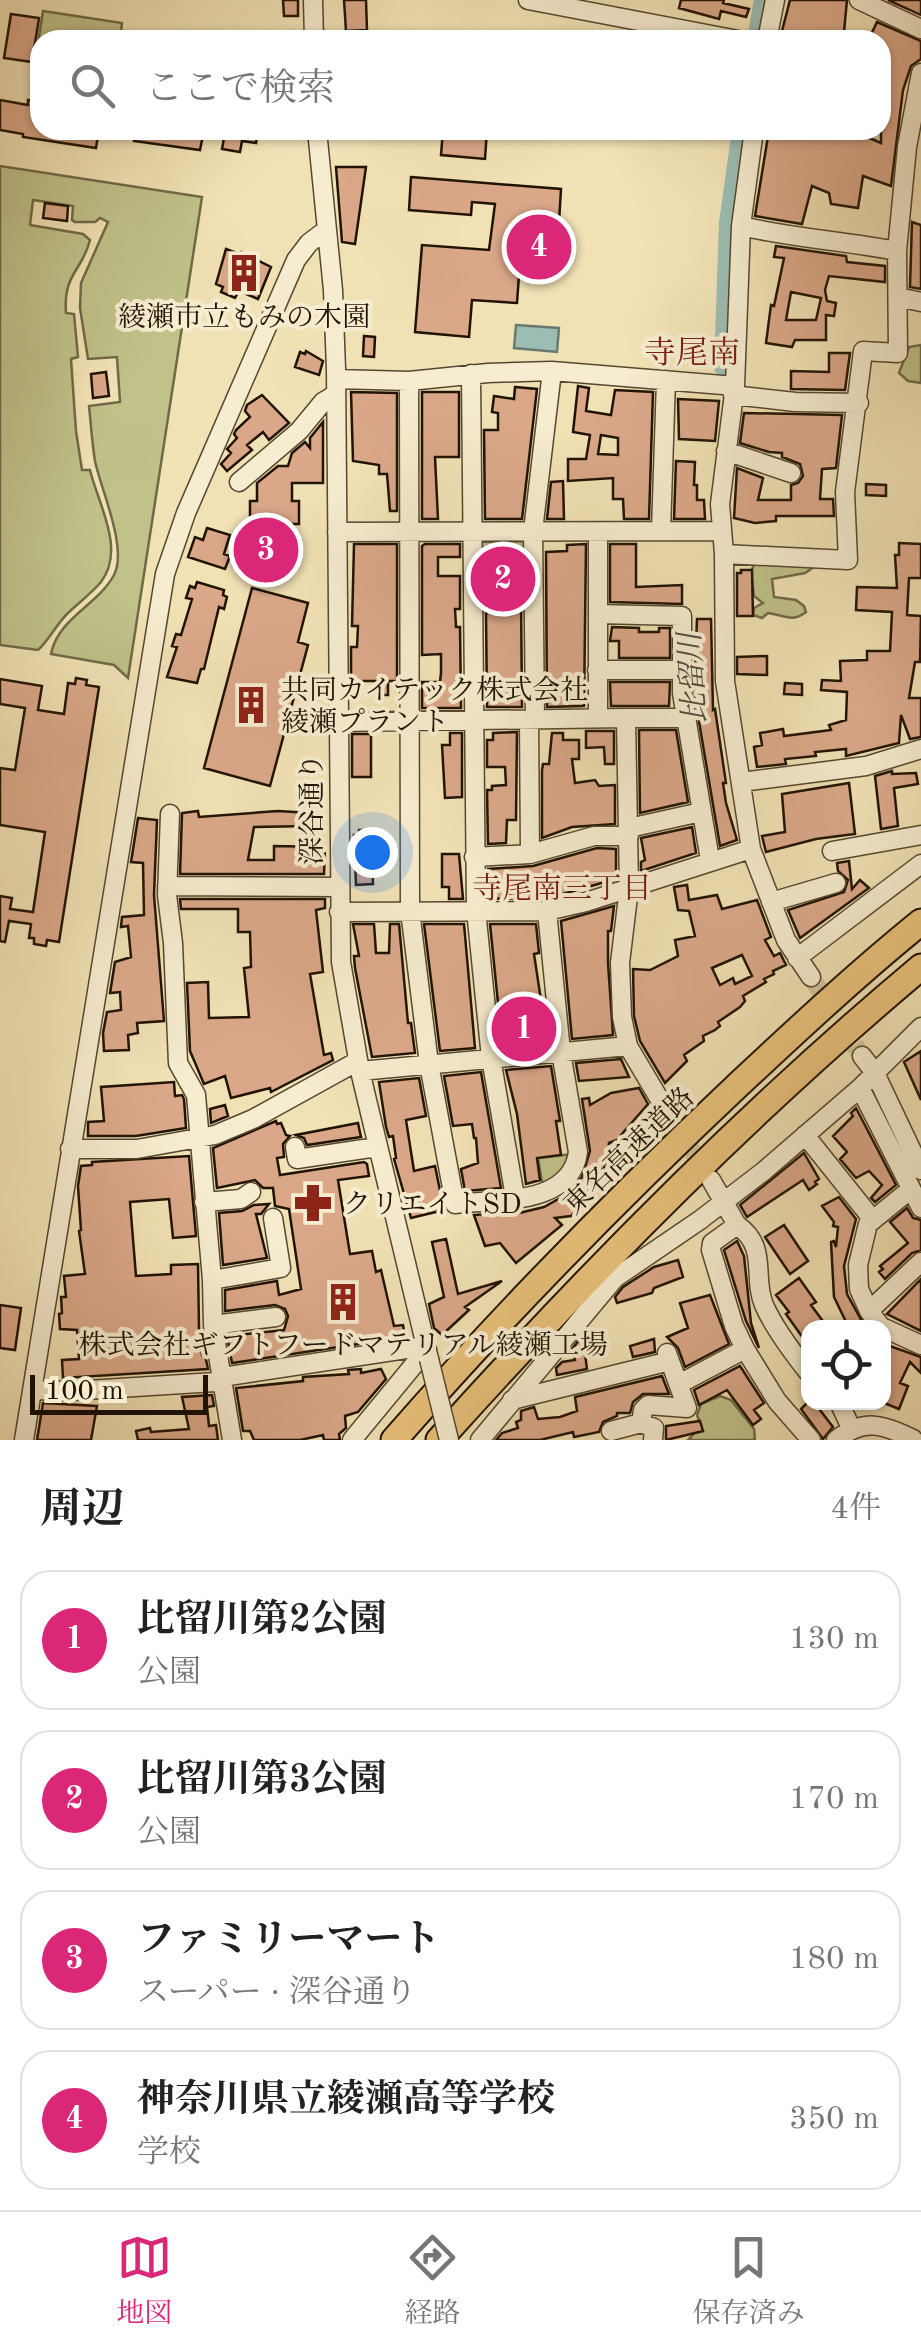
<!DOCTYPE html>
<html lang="ja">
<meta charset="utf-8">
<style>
body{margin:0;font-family:"Old Standard TT","Noto Serif JP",serif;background:#f2f2f2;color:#222}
.controls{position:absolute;right:30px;bottom:30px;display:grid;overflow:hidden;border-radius:20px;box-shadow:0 2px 8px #0004}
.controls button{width:90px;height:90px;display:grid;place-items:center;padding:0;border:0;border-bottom:2px solid #e0e0e0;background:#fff;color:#222;font:50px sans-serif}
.scale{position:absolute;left:30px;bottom:25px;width:178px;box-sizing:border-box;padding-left:10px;border:5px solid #211304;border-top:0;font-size:28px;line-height:35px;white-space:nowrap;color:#211304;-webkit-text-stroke:8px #f6eccf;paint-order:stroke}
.you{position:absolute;left:372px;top:852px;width:35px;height:35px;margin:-25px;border:8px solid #fff;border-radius:50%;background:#1a73e8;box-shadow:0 0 0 15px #1a73e833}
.badge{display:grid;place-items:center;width:65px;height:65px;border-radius:50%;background:#db2777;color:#fff;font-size:32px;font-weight:700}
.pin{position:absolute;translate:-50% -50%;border:5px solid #fff;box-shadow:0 2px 10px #0006}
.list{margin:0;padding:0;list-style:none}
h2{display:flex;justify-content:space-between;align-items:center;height:130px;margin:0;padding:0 40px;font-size:42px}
h2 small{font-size:32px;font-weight:400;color:#767676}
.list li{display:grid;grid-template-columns:65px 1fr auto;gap:30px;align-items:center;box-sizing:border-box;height:140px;margin:0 20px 20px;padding:0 20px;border:2px solid #e0e0e0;border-radius:30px}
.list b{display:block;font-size:38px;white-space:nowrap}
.list p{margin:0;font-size:32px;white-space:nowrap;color:#767676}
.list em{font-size:32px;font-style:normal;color:#767676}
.icon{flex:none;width:55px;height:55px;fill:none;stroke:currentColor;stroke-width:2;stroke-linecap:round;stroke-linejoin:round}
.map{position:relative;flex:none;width:921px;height:1440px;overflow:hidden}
.search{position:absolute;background:#fff;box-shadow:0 2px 8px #0004;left:30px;right:30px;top:30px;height:110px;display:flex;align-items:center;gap:25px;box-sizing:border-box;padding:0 35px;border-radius:30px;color:#767676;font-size:38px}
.sheet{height:770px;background:#fff}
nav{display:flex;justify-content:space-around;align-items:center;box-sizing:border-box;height:140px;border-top:2px solid #e0e0e0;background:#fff;font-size:28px;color:#767676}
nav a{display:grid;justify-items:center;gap:5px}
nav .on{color:#db2777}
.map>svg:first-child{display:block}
</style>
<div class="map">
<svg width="921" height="1440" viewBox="0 0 921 1440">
<rect width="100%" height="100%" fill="#f1e2b5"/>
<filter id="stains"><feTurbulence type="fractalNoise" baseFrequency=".002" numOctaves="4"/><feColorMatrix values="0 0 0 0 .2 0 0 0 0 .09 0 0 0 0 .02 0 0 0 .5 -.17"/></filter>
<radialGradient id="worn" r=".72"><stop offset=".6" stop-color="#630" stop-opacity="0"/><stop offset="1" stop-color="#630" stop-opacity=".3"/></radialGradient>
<path fill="#c0c28a" stroke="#706a47" stroke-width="2.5" d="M43,11L122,23L120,40H40V63L35,62Z
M0,166L202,197L128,678L114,665L51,654C58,618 98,605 114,575C128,548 101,490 95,461C92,443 91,424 89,406L120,402L117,357L88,359L80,308L81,283L108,222L100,218L95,222H75L72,220L73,206L33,200L30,225L83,234L90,240C82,272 63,273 66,313L74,314L78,357L71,359L76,431L82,470H90C98,504 126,549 101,582C91,594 78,603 67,614C56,625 49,640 38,650L0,645Z
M921,345V383L908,381L899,373L909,347Z
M529,541V596L503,595L502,609H477V542Z
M754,564L814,567L805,573L772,579L774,597L796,600L804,606L806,612C792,623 784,615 768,613L762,618L753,615L754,608L763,603L754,596L751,572Z
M553,1006L555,1043L551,1047L500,1051L496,1048L492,1015Z
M572,1154L567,1169L543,1188L538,1158Z
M720,1396L731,1400L754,1429L755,1440H688L701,1426L697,1415L701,1404Z"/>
<path fill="#9bbdb3" stroke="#6a796d" stroke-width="2.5" d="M516,325L559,328L557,352L514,348Z"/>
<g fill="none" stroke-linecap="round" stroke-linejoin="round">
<path stroke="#9bbdb3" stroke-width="22" d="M758,40L765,0
M725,367L730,223L743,130"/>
</g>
<path fill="#daa889" stroke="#211304" stroke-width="2.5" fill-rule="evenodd" d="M283,0H298V16H284Z
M344,0H366L367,30L346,31Z
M681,0H724L723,3L749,9L746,17L721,11L719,19L679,8Z
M790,0H847L844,32L862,37V40H815L782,31Z
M888,0H921V15Z
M11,14L39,18L32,62L4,58Z
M877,22L921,41V59L911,66L903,90L891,186L863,176L858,208L831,204L829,193L812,186L802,224L755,216L769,130H851L881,143V40L870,37Z
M0,100L28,105V100L40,102V130H99L96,148L23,137V134L0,130Z
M135,130H204L200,150L134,141Z
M205,130H258L256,143L242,141L240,152L222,149L224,138L204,135Z
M443,130H487L485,159L441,155Z
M336,167H366L355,244L342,242Z
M411,177L561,189L559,222L523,219L517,303L472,300L469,337L415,332L422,245L489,250L495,204L472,202L471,215L409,210Z
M45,203L68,206L67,221L43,218Z
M912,222L921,225V289L910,287Z
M776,246L846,256L847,262L885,266V282L829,276L825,290L827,301L836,303L834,316L826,315V340H795L792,347L766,343L771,305L774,306L784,258L774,257ZM791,292L821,298L816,320H786Z
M226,249L239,254L241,252L271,267L258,299L239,291L235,298L221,292L223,287L216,284Z
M364,336L375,337L374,357L363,356Z
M306,351L323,361L319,375L295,367L300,352L305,354Z
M829,353H850L845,390L791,389V371L829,372Z
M106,372L109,396L93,398L91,374Z
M578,386L589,388L586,411L611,415L615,390L653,392L649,519H624L623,499H613V478L568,481V459H586L590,435L573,432ZM601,435L618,438V455L598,454Z
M515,387L537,389L522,519H485L484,430H498V413L492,412L494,396L514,399Z
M351,392L397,393V511H390L387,474H379V465L353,461Z
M422,392H459V457H435L438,519H422Z
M262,395L289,423L269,440L263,432L247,445L252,450L227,471L221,464L231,453L227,449L237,438L234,434L236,430L250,417L245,411L247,405Z
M678,399L719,401L715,441L679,439Z
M744,413L842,415L836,468L822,469L820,499H833L834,516H776V521L755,523L734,518L737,468L763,478L758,500H791V485L798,483L803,476L800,464L782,457V453L769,452L740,443Z
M323,422V483H292V501H299V524H276L275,570H255L256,524H250V501H257V483L278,466H288L292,453L305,442L310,448V438Z
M676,461L695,462L694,485H697V500H704L705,519H674Z
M563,481L564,519H547L551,482Z
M866,484L886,485V496L866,495Z
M207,528L230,535L224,554L230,556L225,569L188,557L195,537L203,540Z
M899,543L921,544V578H909L907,615L921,616L920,662H915L909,698H921V737L910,739L901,715L899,743L846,756V749L815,752L816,756L785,759L786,764L757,767L754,747L762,745L760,733L783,729L784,736L831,730L829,725L846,720L847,692L821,690L822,680L841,681L840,661L867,660V651H890L892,612L856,610L857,587L897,588L895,555H899Z
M354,544H397V681H388V695H378V681H351V647H357L358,626H352Z
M425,544H460V557H438V576H460V609H455L456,627H460L461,708H422V682H440L441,673V654L422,655V546Z
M586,544L584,706L547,707L546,552L567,551V545Z
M610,544H636V587L682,585V604L610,602Z
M741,570H752L753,616H737V573H741Z
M197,582L224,590L223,595L227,597L224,609L219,607L204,669H201L197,683L167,677L177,647L172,646L176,634L181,635L192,599L186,598L190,586L195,588Z
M252,588L308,603L298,642L308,645L270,786L204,768Z
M504,598H521L522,707H487L486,613H504Z
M697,619H711L713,710L715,709L726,783H723L726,803L737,840L720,846L694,692Z
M612,627L639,628V632H659V628H670V658H619V641H610Z
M767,656V675L737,674V657Z
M76,678L87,680L86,685L99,687L59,942L47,940L46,946L34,944V938H29L31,924L9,921L5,942L0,941V896L12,898L10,909L33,912L45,832L0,825V768L15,770L25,708L0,704V679L42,686L38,710L64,714L68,683L75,684Z
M610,682H670L669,706H611Z
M785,683L802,684V695L784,694Z
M639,730H676L688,802L640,813Z
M586,731H614V764H605L604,747L586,748Z
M517,732L516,820H507L506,843L488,844L487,790H492V786L506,785L505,767H487V740H493V733Z
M450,733H462V797L445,798L442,745H450Z
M552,733H563V740H579V759H572L575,783L595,780L599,786L615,785V824L572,827L542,838V770L543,764H549Z
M352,734H371V777H352Z
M892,771V774L916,773L918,784L894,788L898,826L881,829L875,776Z
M849,783L855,834L816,839L766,852L762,836L785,832L782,794Z
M198,811L199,817L278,811L310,813V826L254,827L248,860H274V846L325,847L324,874H180L182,813Z
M138,818L157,820L154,895L164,1021L137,1023L138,1033L128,1035L129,1050L104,1051L103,1033L107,1012L121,1010L120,992L110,993L115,962L131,957L128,926L121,927L122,917L144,915L143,863L131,862Z
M692,827L696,853L641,871V862L645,860L641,838Z
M359,830H371L373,884L356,885L354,835H359Z
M597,848L616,849V879L552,897L488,899V869L533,866Z
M442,854H459L463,899H449V887H442Z
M849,861L852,889L860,880L869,888L800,938L788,910L844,892L848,880L838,871L837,863Z
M687,885L689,900L717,895L722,909L757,900L771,937L765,940L774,956L780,953L786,965L773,971L774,974L764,979L766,982L743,996L745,1001L740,1007L718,1022L720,1026L715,1030L703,1036L704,1041L684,1055L687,1061L665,1083L640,1041L634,1016L633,969L650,970L678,956L675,940L695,936L689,911L678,910L674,887ZM742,955L752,976L735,984L733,978L720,985L712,968Z
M180,899H325V908L316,910L323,972L310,974L324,1055L331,1053L333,1060L271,1092L270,1088L231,1098L225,1076L204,1084L190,1051L187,983L208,982L209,1018L249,1017L244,968L251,967L250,932H238V909H181Z
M614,906L611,931H608V963L613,1035L572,1039L561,921Z
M353,924H374L376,953H389L390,924H399L408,1023H411L415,1053L372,1057L355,968L354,956H359Z
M424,924H464L475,1048L440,1051Z
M490,924H536L539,953L534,954L542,1007L499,1013Z
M921,1051V1100L904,1062Z
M621,1059L629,1077L579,1081L576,1063Z
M551,1066L560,1121H556L561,1155L537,1158L540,1180L526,1184L517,1114L506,1070Z
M481,1072L501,1188L465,1191L461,1169L478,1163L476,1138H474L472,1124L453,1126L444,1076Z
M419,1078L426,1116L406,1120L414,1171L435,1166L444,1210L411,1218L394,1159L396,1158L393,1136L389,1137L386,1127L379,1082Z
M174,1082L175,1096L182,1095L184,1099L186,1128L136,1136H88V1122L104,1121L101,1087Z
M639,1088L648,1104L621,1135L622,1138L609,1143L608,1162L588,1191L590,1193L582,1202L584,1204L571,1216L555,1218L562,1225L516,1263L500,1243L485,1246L474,1215L510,1212L511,1215L544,1207L569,1193L582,1177L590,1151L582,1099L589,1098L590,1105L611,1093Z
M225,1105L228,1116L211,1123L210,1109Z
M856,1108L896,1185L875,1202L871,1198L882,1185L869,1171L856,1178L840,1159L847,1152L833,1136L853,1116L851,1113Z
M276,1121L277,1124L281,1123L286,1135L290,1136L283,1144L284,1157L277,1158L280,1175L364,1162L367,1164L369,1176L338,1180L350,1254L372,1251L376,1272L381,1270L394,1326L403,1325L405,1337L232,1363L227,1336L284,1330L288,1316L285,1309L275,1305L225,1311V1290L277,1281L279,1295L301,1289L289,1209L275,1206L273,1188H263L255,1180L217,1188L213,1148Z
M358,1123L361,1137L307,1145L304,1138L296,1135Z
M804,1153L819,1179L815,1182L817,1184L809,1190L803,1180L747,1217L740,1205Z
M189,1156L196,1236L173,1238L169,1199L130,1202L136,1276L171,1274V1265L198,1264L199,1329L202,1355H205L208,1369L63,1378L62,1360L79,1359L77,1330L60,1329L59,1314L62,1313L61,1297H66L64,1276L85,1274L79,1231L81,1230L78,1186L81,1166L92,1165V1162Z
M839,1197L856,1219L844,1266L847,1294L864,1325L861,1328H849L834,1297L831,1242L834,1241L836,1247L838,1227L833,1226L834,1222L822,1206Z
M269,1204L261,1214H256L267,1258L223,1265L219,1213L242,1211L254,1205Z
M907,1208L913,1218L921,1220V1250L912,1253L885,1279L879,1272L883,1269L880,1266L908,1243L890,1222Z
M784,1225L808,1261L790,1274L765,1237Z
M446,1239L458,1294L502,1281L465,1307L469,1310L442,1335L434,1328L429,1304L444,1297L432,1242Z
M737,1241L744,1256L751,1323L759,1348L746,1321L724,1250Z
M678,1260L683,1277L654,1288L652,1293L617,1303L615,1297L623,1287L654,1267Z
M799,1278L816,1302L811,1305L828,1328H808V1345L786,1314L789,1312L776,1295Z
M921,1279V1331L887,1314Z
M710,1295L729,1344L685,1367L678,1348L667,1337L688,1328L680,1303Z
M0,1305L21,1308L15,1350L0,1348Z
M585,1339L586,1342L591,1341L594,1352L585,1354L587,1369L557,1375L556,1368L562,1362L575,1360L572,1349L579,1340Z
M654,1339L655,1352L633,1357L630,1346Z
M884,1344L921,1357V1373L910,1362L900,1383L908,1386L899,1409L884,1403Z
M740,1366L764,1403L754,1410L761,1419L753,1425L727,1390L699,1405L694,1390Z
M361,1369V1373L381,1369L386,1379L358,1412L345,1416L346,1428L339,1434L340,1440H324L323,1435L300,1440H254L250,1431H243L236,1388L303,1381V1377L349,1374L348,1370Z
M662,1376L669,1394H643L633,1402L630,1413H617V1416L603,1422L599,1432L574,1437L573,1432L540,1440H496L502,1433L518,1428L516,1422L521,1420V1411L534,1407L538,1419L560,1417L577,1411L575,1397Z
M212,1395L214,1406L207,1407L209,1426L216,1425L218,1440H138L136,1431L150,1428L151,1432L189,1429L182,1397Z
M808,1402H827L820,1410L833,1427L823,1439L801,1409Z
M43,1403L97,1406L91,1440H37Z
M700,1421L703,1431L666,1440V1426Z"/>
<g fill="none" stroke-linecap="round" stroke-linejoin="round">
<path stroke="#d2c39a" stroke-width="18" stroke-dasharray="18 9" stroke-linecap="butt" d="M811,977L862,1056
M670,1117L708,1175"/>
<g stroke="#554730" stroke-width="21">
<path id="minor" d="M313,0L314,40
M528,0L738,40
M859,0L921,29
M767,40L775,0
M317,130L333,290L336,369L341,962L360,1071L429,1359
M754,130L741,226L735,386L720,504L724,554L725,681L751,849L786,940L811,977
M741,226C792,238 845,241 897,251
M898,297L921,302
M471,374L476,910L491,1058L515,1197
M336,379L409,381L488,373L552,371L735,386
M409,381L410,911L429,1064L455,1204C497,1199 571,1206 578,1152L561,1052L547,911
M733,395L795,402L859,403
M726,451L791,473
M239,482L299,431L323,402L336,394
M661,531L666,380
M337,532L721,531
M724,554L848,560L845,492L863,351L898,353L897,251L907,147L921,73
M598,614L682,616V693L710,860
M597,670H682
M598,718V532
M626,718H687
M529,719L530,854
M535,719L533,531L552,371
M338,722L626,718L629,888L620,963L622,1017L628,1046L670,1117
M741,782L866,766L921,749
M170,814L167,895L173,943L178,1063L196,1095L212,1280L213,1325L232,1440
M629,828L701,812
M832,851L921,835
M474,857L530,854L594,836H629
M167,886L339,887
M771,902L836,883
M339,912L547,911L586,902L751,849
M797,958L921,864
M862,1056L875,1073L921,1170
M360,1071L628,1046
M860,1088L921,1208
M805,1135L873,1220
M295,1147L297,1159L377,1147
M70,1149H137L215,1135L253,1119L358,1061
M711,1180L737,1225L712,1243L711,1250L734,1326L745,1349L777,1401L811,1440
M204,1202L241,1199L251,1192
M737,1225C769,1247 752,1277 764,1305C774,1328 793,1353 808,1372
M212,1280L281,1268L273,1218
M869,1311L921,1262
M213,1325L276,1317
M882,1328L869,1311L859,1289L858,1265L868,1224L911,1189
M884,1328L921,1345
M679,1384L745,1349
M32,1390L71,1391L215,1382L222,1377L426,1346
M512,1400L670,1361
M839,1402L851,1428
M641,1423L654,1428L653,1440
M611,1431L641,1423L643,1410L648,1405L687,1408L667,1353
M24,1440L165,574L186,513L296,260L309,243L326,230
M352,1440L427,1349
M480,1440L615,1278L700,1220L764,1171L860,1088L921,1027
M836,1440C864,1418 883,1424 913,1439"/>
</g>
<g stroke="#211304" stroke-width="29">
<path id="highway" d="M394,1440C503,1315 618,1198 739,1084C798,1029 858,973 921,922
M439,1440C590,1272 748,1112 921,967"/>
</g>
<use href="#minor" stroke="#f6eccf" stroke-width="18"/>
<use href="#highway" stroke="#e8c17a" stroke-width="25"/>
<g stroke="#554730" stroke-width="21" stroke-linecap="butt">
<path id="minor-bridge" d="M429,1359L449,1440"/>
</g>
<use href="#minor-bridge" stroke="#f6eccf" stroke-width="18"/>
</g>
<defs>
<g id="building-bare" transform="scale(3)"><path d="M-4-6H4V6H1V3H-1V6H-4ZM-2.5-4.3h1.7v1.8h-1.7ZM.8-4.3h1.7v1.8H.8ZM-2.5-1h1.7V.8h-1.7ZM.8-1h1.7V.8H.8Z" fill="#8f2418" stroke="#f6eccf" stroke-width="2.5" paint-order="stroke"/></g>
<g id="pharmacy-bare" transform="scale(3)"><path d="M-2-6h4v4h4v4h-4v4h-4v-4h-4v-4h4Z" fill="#8f2418" stroke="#f6eccf" stroke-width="2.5" paint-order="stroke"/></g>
</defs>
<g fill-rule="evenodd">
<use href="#building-bare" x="244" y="273"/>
<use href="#building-bare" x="251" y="705"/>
<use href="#pharmacy-bare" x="313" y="1203"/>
<use href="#building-bare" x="343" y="1302"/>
</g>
<g text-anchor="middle" stroke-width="8" stroke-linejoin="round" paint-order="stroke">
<g font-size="28" fill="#211304" stroke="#f6eccf">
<text x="244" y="326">綾瀬市立もみの木園</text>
<text x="281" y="699" text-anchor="start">共同カイテック株式会社<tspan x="281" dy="32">綾瀬プラント</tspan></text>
<text x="343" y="1213" text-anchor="start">クリエイトSD</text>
<text x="343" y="1354">株式会社ギフトフードマテリアル綾瀬工場</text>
</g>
<g font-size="28" fill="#211304" stroke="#f6eccf">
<text transform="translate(311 809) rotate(-90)" y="10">深谷通り</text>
<text transform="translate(628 1150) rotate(-44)" y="10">東名高速道路</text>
</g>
<g font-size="30" font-style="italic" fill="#4c4e41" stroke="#f6eccf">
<text transform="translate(692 678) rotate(-94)" y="10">比留川</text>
</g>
<g font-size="30" fill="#7a1f14" stroke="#f6eccf">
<text x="562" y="898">寺尾南三丁目</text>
</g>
<g font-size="32" fill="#7a1f14" stroke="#f6eccf">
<text x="692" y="363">寺尾南</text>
</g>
</g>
<rect width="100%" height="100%" filter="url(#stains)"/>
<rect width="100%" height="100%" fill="url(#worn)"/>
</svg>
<div class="controls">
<button><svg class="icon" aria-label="locate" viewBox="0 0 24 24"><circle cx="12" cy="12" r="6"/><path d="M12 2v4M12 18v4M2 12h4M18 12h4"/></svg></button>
</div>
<div class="scale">100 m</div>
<div class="you"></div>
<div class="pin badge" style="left:524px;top:1029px">1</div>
<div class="pin badge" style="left:503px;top:579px">2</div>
<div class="pin badge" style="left:266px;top:550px">3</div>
<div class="pin badge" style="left:539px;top:247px">4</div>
<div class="search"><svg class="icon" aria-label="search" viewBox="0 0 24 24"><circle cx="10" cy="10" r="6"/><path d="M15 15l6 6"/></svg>ここで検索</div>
</div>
<section class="sheet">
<h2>周辺<small>4件</small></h2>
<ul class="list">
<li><span class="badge">1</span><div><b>比留川第2公園</b><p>公園</p></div><em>130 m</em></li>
<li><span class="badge">2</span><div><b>比留川第3公園</b><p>公園</p></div><em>170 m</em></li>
<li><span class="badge">3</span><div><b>ファミリーマート</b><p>スーパー · 深谷通り</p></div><em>180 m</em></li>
<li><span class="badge">4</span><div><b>神奈川県立綾瀬高等学校</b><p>学校</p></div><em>350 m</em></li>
</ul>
</section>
<nav>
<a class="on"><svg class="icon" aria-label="map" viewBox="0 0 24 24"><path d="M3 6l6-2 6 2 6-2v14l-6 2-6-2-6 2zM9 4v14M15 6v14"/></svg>地図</a>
<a><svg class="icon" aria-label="directions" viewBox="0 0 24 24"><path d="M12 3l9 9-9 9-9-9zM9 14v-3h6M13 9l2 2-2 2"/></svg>経路</a>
<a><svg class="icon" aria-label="saved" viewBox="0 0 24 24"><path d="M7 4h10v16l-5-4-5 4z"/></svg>保存済み</a>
</nav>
